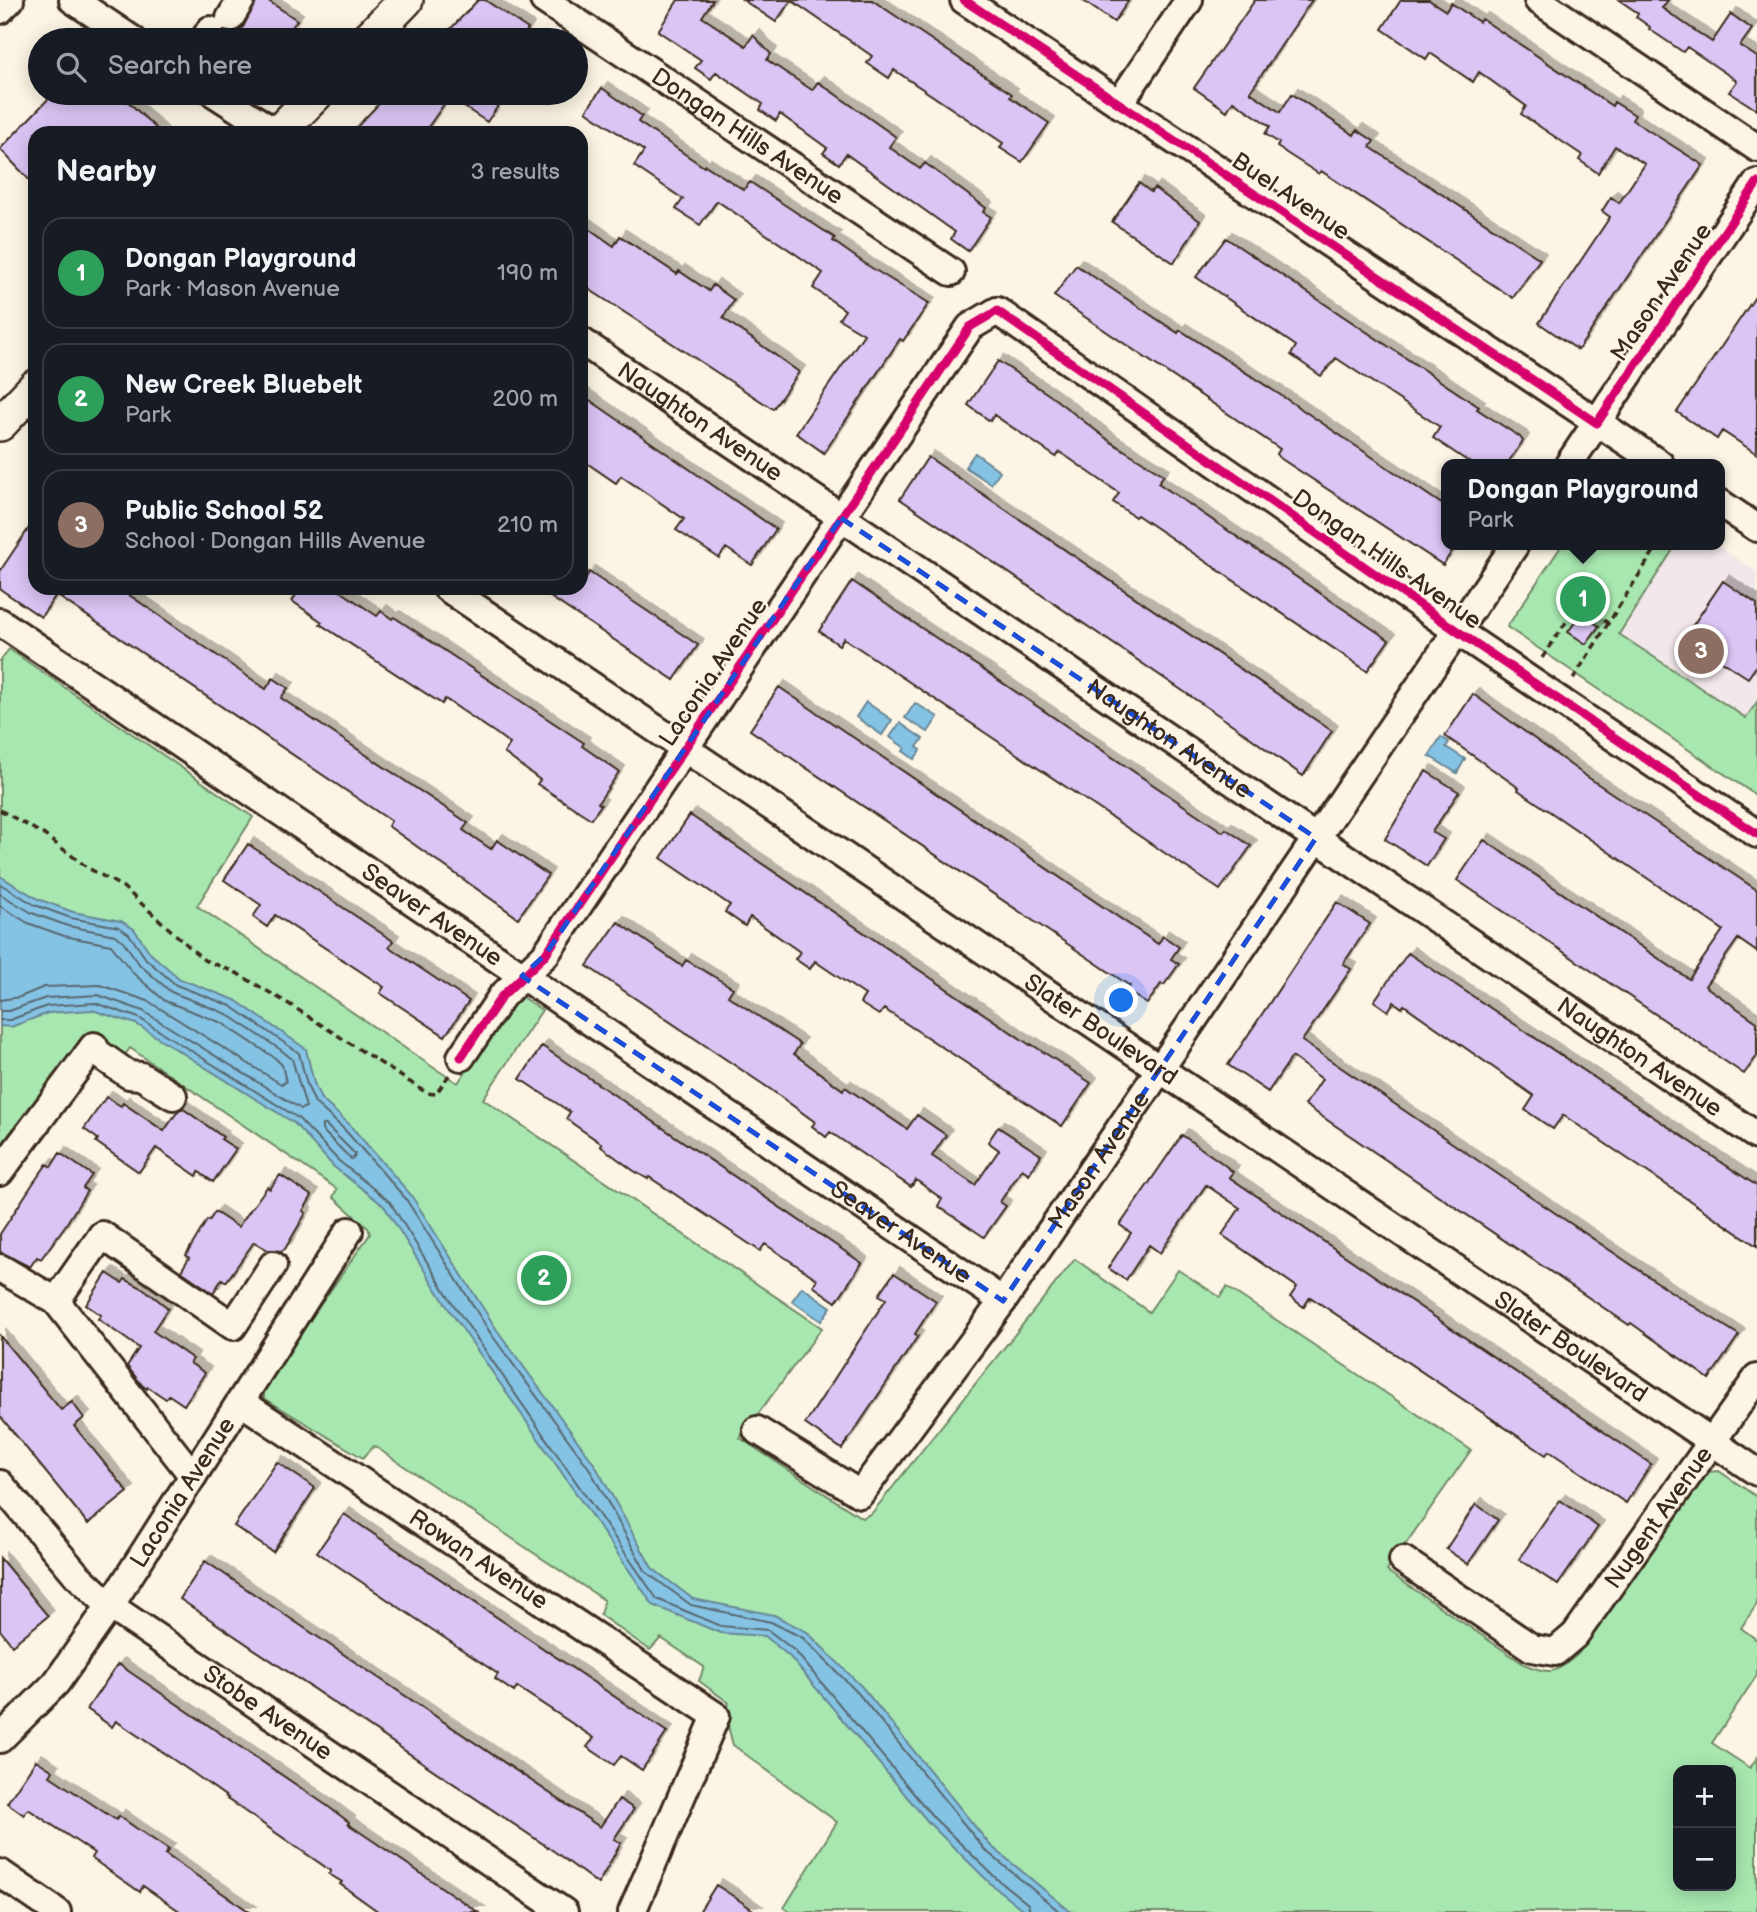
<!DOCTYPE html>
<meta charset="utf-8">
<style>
body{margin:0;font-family:"Balsamiq Sans",sans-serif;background:#242831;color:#f1f3f6}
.controls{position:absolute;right:21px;bottom:21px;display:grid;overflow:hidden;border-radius:14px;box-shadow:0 4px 18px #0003}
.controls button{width:63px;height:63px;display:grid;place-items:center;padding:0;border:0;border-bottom:2px solid #363941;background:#171b24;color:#f1f3f6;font:35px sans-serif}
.you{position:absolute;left:1122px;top:1001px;width:24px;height:24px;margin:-18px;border:5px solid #fff;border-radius:50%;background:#1a73e8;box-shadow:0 0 0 10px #1a73e833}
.badge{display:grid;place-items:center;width:46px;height:46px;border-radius:50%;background:#1a73e8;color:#fff;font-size:23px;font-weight:700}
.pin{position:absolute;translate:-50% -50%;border:4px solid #fff;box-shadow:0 2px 7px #0006}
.popup{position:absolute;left:1441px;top:459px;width:284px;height:91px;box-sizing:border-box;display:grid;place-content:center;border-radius:14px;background:#171b24;filter:drop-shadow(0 2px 5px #0005);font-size:23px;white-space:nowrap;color:#9ea1a6}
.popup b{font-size:26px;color:#f1f3f6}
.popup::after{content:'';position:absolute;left:50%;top:100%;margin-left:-14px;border:14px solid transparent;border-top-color:#171b24}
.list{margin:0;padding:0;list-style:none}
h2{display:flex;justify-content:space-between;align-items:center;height:91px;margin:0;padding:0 28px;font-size:30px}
h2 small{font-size:23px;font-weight:400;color:#9ea1a6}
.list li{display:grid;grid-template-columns:46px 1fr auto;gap:21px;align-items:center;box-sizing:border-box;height:112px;margin:0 14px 14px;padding:0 14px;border:2px solid #363941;border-radius:21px}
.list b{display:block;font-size:26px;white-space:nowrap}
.list p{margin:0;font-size:23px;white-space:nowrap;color:#9ea1a6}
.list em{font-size:23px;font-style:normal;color:#9ea1a6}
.icon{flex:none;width:38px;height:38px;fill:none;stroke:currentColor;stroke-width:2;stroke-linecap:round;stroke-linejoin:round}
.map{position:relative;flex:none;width:1757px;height:1912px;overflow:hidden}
.search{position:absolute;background:#171b24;box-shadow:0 4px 18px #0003;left:28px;top:28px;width:560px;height:77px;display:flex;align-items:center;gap:18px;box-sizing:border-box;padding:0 24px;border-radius:38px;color:#9ea1a6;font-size:26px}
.panel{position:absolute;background:#171b24;box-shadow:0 4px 18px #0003;left:28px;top:126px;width:560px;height:469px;border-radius:21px}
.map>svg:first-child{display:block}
</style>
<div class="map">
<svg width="1757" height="1912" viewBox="0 0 1757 1912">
<defs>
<filter id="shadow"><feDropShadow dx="6" dy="-6" stdDeviation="0" flood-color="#0004"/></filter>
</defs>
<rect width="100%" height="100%" fill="#fcf5e5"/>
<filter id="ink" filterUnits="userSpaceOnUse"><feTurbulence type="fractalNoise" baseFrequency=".0143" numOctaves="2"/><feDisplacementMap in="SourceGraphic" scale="14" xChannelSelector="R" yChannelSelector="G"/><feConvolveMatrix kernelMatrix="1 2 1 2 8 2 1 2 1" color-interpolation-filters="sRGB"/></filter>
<g filter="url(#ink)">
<path fill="#f2e7ea" d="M1676,545H1716L1757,572V796L1619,634Z"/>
<path fill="#a8e8b0" stroke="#728967" stroke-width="2" fill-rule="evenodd" d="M1562,545H1676L1619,634L1746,718L1757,702V796L1507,627Z
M9,649L253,817L197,906L434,1068L458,1083L513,997L520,996L542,1010L483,1099L822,1328L740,1438L862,1518L872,1513L1075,1259L1149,1312L1178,1270L1220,1297L1227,1287L1471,1450L1387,1571L1524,1664C1551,1676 1556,1673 1578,1654L1707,1472L1719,1471L1757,1497V1604L1741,1628L1757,1640V1675L1712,1743L1750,1768L1757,1758V1912H790L784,1908L837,1822L733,1745L725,1715L729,1703L699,1681L704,1667L661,1638L650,1650L600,1615L604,1600L374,1446L363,1458L264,1398V1387L270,1377L370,1234L368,1228L333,1197L337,1189L130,1048L122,1059L92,1037L79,1043L0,1146V661ZM1678,1770H1731V1886H1678Z"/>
<path fill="#85c3e5" stroke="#678695" stroke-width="2" d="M975,453L1000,471L991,484L965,467Z
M866,702L892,720L882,735L856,717Z
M915,703L938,717L928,732L905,718Z
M900,723L923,739L917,747L921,750L914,759L903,751L905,748L890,737Z
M1441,737L1449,742L1446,747L1465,759L1457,773L1429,756Z
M0,876L38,899L73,912L121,921L134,929L151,954L180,979L235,1000L306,1049L314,1083L321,1099L349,1124L411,1195L497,1330L595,1465L652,1568L693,1599L774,1615L807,1632L863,1688L990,1845L1071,1912H1026L992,1885L929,1823L790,1657L765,1636L720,1633L653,1605L448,1308L384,1206L334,1167L294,1123L136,1024L92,1010L48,1013L11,1027L0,1026Z
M802,1287L831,1307L821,1321L792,1301Z"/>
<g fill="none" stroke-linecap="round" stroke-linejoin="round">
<path stroke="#59676e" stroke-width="2" d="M0,884L35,905L71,918L119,927L129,934L146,959L176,985L231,1006L299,1053L307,1085L315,1103L344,1129L406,1199L491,1334L589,1468L646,1572L691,1605L771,1622L803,1638L858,1693L985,1850L1060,1912
M0,894L32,913L68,926L115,935L123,941L140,965L171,992L227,1014L281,1050L292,1059L306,1107L301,1109L143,1011L98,995L46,998L9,1011H0
M0,906L28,923L64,936L111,945L133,973L165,1001L222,1023L275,1058L282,1065L286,1082L281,1084L148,1001L100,985L44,987L20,997L0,1000
M0,1020H10L47,1006L95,1003L139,1018L298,1118L339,1161L390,1202L453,1304L657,1599L721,1626L768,1630L795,1651L934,1818L997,1879L1028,1904L1030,1912
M322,1125H326L355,1154L354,1158L351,1159L322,1130Z"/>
</g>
<path fill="#dbc5f5" stroke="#3b2a1e" stroke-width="2" filter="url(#shadow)" d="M257,0H267L297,20L283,40H222L225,33L237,32L243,27Z
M478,0H485L528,29L521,40H440Z
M678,0H713L702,17L746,46L753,35L771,54L767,60L812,90L818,82L896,137L889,147L920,169L925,163L986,208L983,212L991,217L968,251L951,239L955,232L846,154L839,164L823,153L827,148L780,114L776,121L760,110L763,104L716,72L711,79L695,68L701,60L658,31Z
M743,0H791L776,22Z
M791,0H872L1012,94L1010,97L1049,123L1022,162L1000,148L1003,143L894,70L889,78L867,63L872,56Z
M1082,0H1129L1114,22Z
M1255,0H1312L1250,92L1280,112L1292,94L1354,135L1357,130L1374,141L1370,147L1540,259L1513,298L1321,171L1319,174L1277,147L1279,143L1265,134L1270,126L1233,101L1227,111L1194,88Z
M1401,0H1429L1446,11L1451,3L1479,22L1482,19L1612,106L1614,102L1635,115L1632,120L1703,165L1578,350L1539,323L1610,217L1602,211L1611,197L1619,203L1645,164L1615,146L1598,173L1579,160L1582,155L1521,114L1526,106L1479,72L1473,82L1430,53L1426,59L1382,29Z
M1619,0H1668L1662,8L1712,42L1731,14L1752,29L1740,46L1757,57V110L1729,92L1737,81L1687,47L1683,52L1649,29L1650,27L1636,17L1638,13Z
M602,88L642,116L638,122L704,167L705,165L744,190L750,182L835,238L833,241L867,265L929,303L903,341L900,339L824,453L796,433L864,334L839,319L845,310L813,288L823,273L794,253L717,201L700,225L676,209L683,199L634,166L644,151L586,111Z
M54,93H119L161,133H35V186L0,149Z
M389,93H507L487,122L449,97L424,133H351Z
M1139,183L1151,192L1154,188L1200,221L1174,263L1112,222Z
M581,223L614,246L620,236L677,274L679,271L709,291L713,285L734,300L723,318L799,372L773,409L581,284Z
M1226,238L1479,407L1477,409L1520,437L1523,441L1507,464H1472L1433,438L1440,427L1336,358L1321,376L1291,355L1296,346L1196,277Z
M1076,265L1178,333L1180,330L1285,398L1446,507V545H1456L1443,565L1280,458L1277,454L1280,449L1054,296Z
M1757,294V454L1722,431L1717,439L1677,412Z
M998,361L1051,396L1111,442L1164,475L1158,483L1389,640L1367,671L1137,515L1135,517L1113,502L1119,493L1060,452L1056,457L994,415L990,421L968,405Z
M581,394L776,529L752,565L726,548L719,558L676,530L684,519L621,476L616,483L581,459Z
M928,457L1332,731L1303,776L1233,725L900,499Z
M35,519V588H119L266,689L273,678L288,688L281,698L468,823L463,830L491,849L497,840L548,875L518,918L388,826L391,821L56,595L41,617L0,589V571Z
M589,572L698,645L674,680L537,588H581Z
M852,581L1223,832L1226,829L1251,846L1220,890L845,639L844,638L839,645L819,631Z
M1723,581L1757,604V665L1748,678L1685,637Z
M301,588H336L377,616L381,611L392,619L394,617L584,743L582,746L619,772L598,803L601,805L591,819L537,784L540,780L504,753L510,744L497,734L445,699L442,704L320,624L322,622L292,601Z
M1581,614L1599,626L1586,644L1568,632Z
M779,687L1158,944L1163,936L1179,947L1171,959L1179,964L1164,985L1161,984L1147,1004L1127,991L1130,986L750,730Z
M1473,694L1583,774L1757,890V952L1738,939L1705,986L1757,1022V1056L1744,1074L1457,880L1484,840L1689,979L1723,930L1518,790L1519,788L1445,736Z
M1426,771L1459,792L1432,832L1444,839L1427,866L1385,839Z
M690,815L1030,1045L1031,1044L1091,1083L1062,1126L884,1009L879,1015L860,1003L865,995L819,964L815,961L810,969L795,959L800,952L750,917L745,926L725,912L730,905L661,858Z
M248,844L393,941L389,947L469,1001L445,1036L380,993L384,987L275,915L267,927L253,917L261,905L224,880Z
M1337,902L1370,924L1343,964L1351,969L1302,1041L1673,1293L1739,1335L1709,1379L1631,1323L1629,1325L1305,1105L1322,1079L1292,1057L1268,1092L1228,1065Z
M618,922L682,966L686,960L733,988L728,996L800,1044L794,1054L843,1090L845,1087L907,1129L917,1115L946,1135L932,1156L975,1185L999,1150L988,1142L998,1127L1041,1155L1029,1174L1022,1169L1000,1202L1006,1206L984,1237L938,1206L942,1199L916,1180L911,1187L830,1132L826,1137L812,1126L815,1122L770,1089L587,966Z
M1408,953L1757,1186V1246L1563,1115L1553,1129L1525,1110L1534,1096L1404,1005L1402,1008L1394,1002L1388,1011L1374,1001Z
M542,1046L862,1263L836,1302L813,1286L817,1279L765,1244L760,1251L649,1177L648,1179L634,1171L600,1146L602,1144L566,1119L570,1112L520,1079Z
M106,1097L121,1106L123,1103L164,1131L178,1111L182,1108L223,1137L221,1139L236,1149L213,1182L199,1172L197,1176L156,1148L139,1172L96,1142L98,1139L84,1129Z
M1182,1135L1222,1163L1233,1172L1229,1177L1651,1464L1626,1503L1549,1451L1546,1455L1310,1297L1304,1307L1290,1297L1297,1287L1222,1235L1240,1208L1206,1185L1160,1253L1149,1245L1126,1280L1108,1268L1131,1233L1120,1225Z
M60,1153L92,1175L83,1188L87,1191L65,1226L41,1259L37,1257L30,1267L0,1252V1234L34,1182L47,1164L51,1167Z
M280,1175L312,1196L303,1211L306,1213L285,1249L281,1251L268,1250L254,1242L226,1282L222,1279L213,1293L181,1271L189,1258L186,1255L207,1220L209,1221L215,1212L238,1227L267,1187L270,1189Z
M107,1273L122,1283L125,1279L144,1289L168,1308L153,1331L193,1359L190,1363L205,1373L184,1405L169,1395L166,1399L148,1387L147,1389L142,1385L127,1366L139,1348L98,1319L101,1315L86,1305Z
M894,1273L936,1301L915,1334L918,1336L842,1449L805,1424L886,1299L879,1295Z
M0,1336L61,1410L72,1402L84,1418L74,1426L128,1492L88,1524L0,1416Z
M277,1462L315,1488L273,1552L234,1526Z
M1560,1500L1598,1527L1558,1585L1519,1559Z
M1476,1504L1498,1520L1468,1564L1446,1549Z
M344,1514L667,1732L642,1770L621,1756L614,1765L587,1747L594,1738L517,1687L514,1692L495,1679L498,1674L317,1552Z
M0,1558L48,1616L12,1645L0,1630Z
M205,1561L600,1827L619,1799L634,1809L614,1839L621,1843L598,1884L555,1852L180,1599Z
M118,1664L326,1805L349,1822L348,1824L478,1912H379L340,1884L342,1882L329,1874L331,1871L227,1799L228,1798L193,1773L116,1721L112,1727L87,1709Z
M36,1760L53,1771L50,1776L116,1820L119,1816L136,1828L169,1850L165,1854L250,1912H181L143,1886L140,1892L91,1858L94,1853L28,1809L24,1815L7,1803Z
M716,1885L730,1894L756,1912H699Z"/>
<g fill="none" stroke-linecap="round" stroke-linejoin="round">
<g stroke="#3b2a1e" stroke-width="32">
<g id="minor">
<path d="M73,0L133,40"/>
<path id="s1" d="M544,0L951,272"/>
<path d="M964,0L1660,464"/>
<path d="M1538,0L1757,148"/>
<path d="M0,10L10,0"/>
<path d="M230,18L241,0"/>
<path d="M204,40L210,30"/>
<path d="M214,93L276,133"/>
<path d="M1119,104L1189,0"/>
<path id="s2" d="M581,341L1757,1136"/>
<path d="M1569,464L1757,183"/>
<path d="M1720,503L1757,528"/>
<path id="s3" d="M447,588L1757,1472"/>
<path id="s4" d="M0,622L1003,1301"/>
<path d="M92,1049L129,1075L141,1076L173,1096"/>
<path d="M461,1057L502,996L545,955L970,327L997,311L1457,631L1757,834"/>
<path d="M0,1172L94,1046"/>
<path d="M0,1268L56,1301L193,1476"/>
<path d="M56,1301L102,1235L233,1326L273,1265"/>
<path id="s5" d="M241,1402L716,1716L632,1912"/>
<path id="s6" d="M757,1430L860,1494L1003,1301L1515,545"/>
<path id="s7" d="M0,1484L76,1574L110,1606L564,1912"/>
<path id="s8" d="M1403,1560L1532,1648L1555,1652L1575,1635L1757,1378"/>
<path id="s9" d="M0,1739L56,1683L110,1606L349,1231"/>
<path d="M0,1873L57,1912"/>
</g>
</g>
<g stroke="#3b2a1e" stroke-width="38">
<path id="major" d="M367,40L406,0
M278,133L317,93
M0,424L35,387"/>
</g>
<path stroke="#3b2a1e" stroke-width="3.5" stroke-dasharray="7 5" stroke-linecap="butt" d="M1542,658L1579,603L1608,623
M1573,679L1658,545
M0,810L43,834L88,868L123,887L204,960L235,972L289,1004L427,1093L436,1094L449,1075"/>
<use href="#minor" stroke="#fcf5e5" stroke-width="26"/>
<use href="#major" stroke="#fcf5e5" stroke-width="33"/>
<g stroke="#fcf5e5" stroke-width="13">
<path id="cycleway" d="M964,0L1597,423L1757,183
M461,1057L502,996L545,955L970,327L997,311L1457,631L1757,834"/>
</g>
<use href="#cycleway" stroke="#d6006c" stroke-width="9"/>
</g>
</g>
<path fill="none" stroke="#1d4ed8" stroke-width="5" stroke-dasharray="14 9" stroke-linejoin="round" d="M841,518L1316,838L1003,1301L522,976L545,955Z"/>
<g text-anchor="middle" stroke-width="5" stroke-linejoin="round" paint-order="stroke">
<g font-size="24" fill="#3b2a1e" stroke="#fcf5e5">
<text dy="8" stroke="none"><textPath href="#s1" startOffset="245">Dongan Hills Avenue</textPath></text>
<text transform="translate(1291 196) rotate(34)" y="8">Buel Avenue</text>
<text transform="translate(1661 292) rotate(-56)" y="8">Mason Avenue</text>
<text dy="8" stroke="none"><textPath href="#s2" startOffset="144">Naughton Avenue</textPath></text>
<text transform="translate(1387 559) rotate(35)" y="8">Dongan Hills Avenue</text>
<text transform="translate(713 672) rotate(-56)" y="8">Laconia Avenue</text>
<text dy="8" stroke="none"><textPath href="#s2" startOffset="710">Naughton Avenue</textPath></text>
<text dy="8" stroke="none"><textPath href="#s4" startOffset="522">Seaver Avenue</textPath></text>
<text dy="8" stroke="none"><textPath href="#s3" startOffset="789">Slater Boulevard</textPath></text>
<text dy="8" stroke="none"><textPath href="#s2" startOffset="1278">Naughton Avenue</textPath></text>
<text dy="8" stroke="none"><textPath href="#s6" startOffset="532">Mason Avenue</textPath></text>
<text dy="8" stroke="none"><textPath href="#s4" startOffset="1088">Seaver Avenue</textPath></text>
<text dy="8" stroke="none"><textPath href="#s3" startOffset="1356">Slater Boulevard</textPath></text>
<text dy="8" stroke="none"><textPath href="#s9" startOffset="308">Laconia Avenue</textPath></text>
<text dy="8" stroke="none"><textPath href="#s8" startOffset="350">Nugent Avenue</textPath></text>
<text dy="8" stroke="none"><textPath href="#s5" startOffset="285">Rowan Avenue</textPath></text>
<text dy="8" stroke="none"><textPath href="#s7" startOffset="355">Stobe Avenue</textPath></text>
</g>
</g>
</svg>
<div class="controls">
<button>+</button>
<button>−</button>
</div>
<div class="you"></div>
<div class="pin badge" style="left:1583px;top:599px;background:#2e9e5b">1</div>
<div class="popup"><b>Dongan Playground</b>Park</div>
<div class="pin badge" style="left:544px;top:1278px;background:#2e9e5b">2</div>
<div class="pin badge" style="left:1701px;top:651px;background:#8d6e63">3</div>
<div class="search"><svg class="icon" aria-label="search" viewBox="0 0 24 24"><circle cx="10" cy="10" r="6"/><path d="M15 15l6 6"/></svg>Search here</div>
<section class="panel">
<h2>Nearby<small>3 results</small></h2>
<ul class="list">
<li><span class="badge" style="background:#2e9e5b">1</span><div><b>Dongan Playground</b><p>Park · Mason Avenue</p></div><em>190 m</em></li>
<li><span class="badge" style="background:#2e9e5b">2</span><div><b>New Creek Bluebelt</b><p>Park</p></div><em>200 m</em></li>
<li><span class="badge" style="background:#8d6e63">3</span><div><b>Public School 52</b><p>School · Dongan Hills Avenue</p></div><em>210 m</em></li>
</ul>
</section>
</div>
